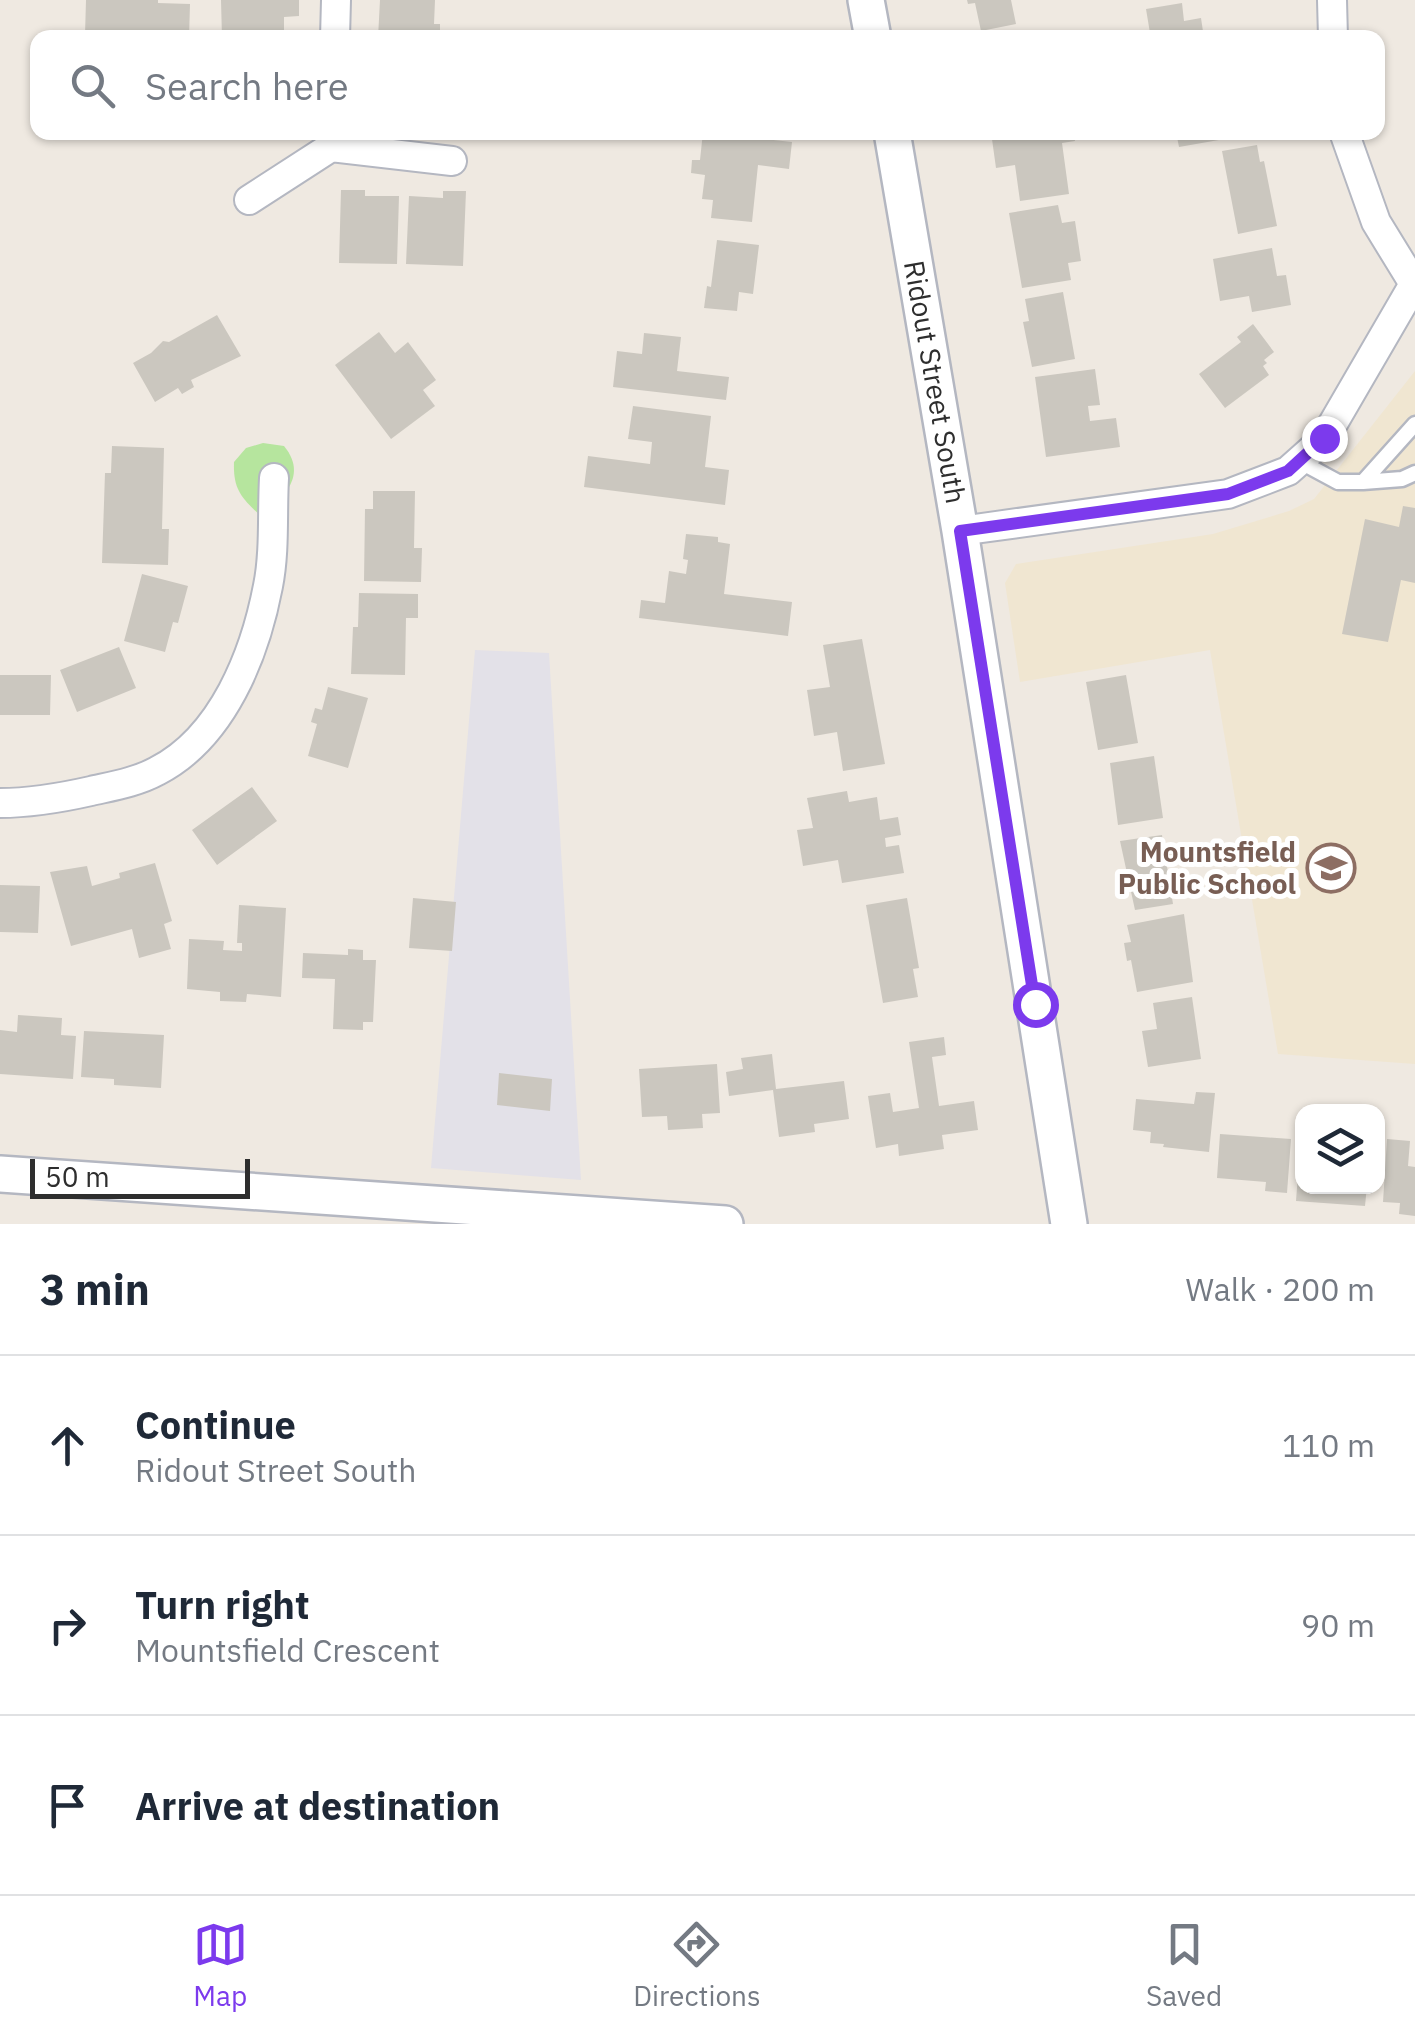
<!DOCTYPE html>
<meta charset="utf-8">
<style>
body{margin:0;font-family:"IBM Plex Sans",sans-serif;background:#f6f6f7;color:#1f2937}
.controls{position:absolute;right:30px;bottom:30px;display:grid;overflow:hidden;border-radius:20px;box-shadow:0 2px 8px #0004}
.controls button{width:90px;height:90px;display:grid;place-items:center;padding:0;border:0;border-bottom:2px solid #e0e1e3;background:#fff;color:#1f2937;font:50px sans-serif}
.scale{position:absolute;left:30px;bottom:25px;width:220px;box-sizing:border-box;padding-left:10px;border:5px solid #2e2e2e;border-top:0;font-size:28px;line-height:35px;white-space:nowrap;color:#2e2e2e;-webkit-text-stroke:8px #fff;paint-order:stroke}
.stop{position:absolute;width:30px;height:30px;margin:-22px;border:8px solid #7c3aed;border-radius:50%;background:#fff}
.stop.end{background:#7c3aed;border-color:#fff;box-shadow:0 2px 10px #0008}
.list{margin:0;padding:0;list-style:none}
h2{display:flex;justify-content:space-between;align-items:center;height:130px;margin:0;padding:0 40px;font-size:42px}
h2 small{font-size:32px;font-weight:400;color:#747a83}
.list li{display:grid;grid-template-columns:65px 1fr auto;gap:30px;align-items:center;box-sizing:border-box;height:180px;padding:0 40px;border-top:2px solid #e0e1e3}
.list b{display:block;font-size:38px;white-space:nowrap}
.list p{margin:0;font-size:32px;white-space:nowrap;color:#747a83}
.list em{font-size:32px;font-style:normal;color:#747a83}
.icon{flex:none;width:55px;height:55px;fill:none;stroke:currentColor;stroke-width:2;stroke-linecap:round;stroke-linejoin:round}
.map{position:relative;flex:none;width:1415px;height:1224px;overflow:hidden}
.search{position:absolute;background:#fff;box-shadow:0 2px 8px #0004;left:30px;right:30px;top:30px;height:110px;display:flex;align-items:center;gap:25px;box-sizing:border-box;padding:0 35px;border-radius:20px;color:#747a83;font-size:38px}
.sheet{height:670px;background:#fff}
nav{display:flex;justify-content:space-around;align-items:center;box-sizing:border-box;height:140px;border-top:2px solid #e0e1e3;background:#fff;font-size:28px;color:#747a83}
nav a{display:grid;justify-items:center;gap:5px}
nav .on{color:#7c3aed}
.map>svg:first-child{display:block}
</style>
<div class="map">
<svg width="1415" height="1224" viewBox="0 0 1415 1224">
<rect width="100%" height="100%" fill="#efe9e1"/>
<path fill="#e3e1e8" d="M475,650L549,653L581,1180L431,1168Z"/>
<path fill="#f0e6d1" d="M1415,371V1064L1278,1054L1210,650L1020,682L1005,583L1016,564L1213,534L1289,511L1314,499Z"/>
<path fill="#b6e59e" d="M263,443L284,446C308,475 284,498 261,516C241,498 233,489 234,462L246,448Z"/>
<path fill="#cbc7bf" d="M86,0H158V3L190,4L189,38L85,35Z
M221,0H299V16L284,17V33H294V38H222Z
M380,0H435L434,24H440V38H378Z
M967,0H1011L1016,24L981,31L975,3L968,4Z
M1182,3L1184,21L1201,18L1204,38H1162L1161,31L1150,33L1146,9Z
M703,132L792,142L789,169L758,165L752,222L711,218L713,200L702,199L705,175L691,173L692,160H700Z
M991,132H1074L1075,141L1062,143L1069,194L1020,201L1015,165L996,168Z
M1176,132H1235L1236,137L1179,147Z
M1257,145L1260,162L1264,161L1277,226L1238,234L1222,151Z
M341,190H365V196H399L397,264L339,263Z
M443,191H466L463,266L406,264L409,196L443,198Z
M1058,205L1062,223L1075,221L1081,261L1068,263L1071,280L1022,288L1009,213Z
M717,240L759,245L753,294L739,292L737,311L704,308L707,286L711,287Z
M1272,248L1277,276L1286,275L1291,305L1252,312L1249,296L1220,301L1213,259Z
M1063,292L1075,359L1032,367L1023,322L1029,321L1025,299Z
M217,315L241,356L191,380L194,387L182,394L178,388L155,402L133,363L151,353L163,341L169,342Z
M1253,324L1274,352L1264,360L1267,363L1263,366L1269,375L1225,408L1199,374L1241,342L1237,337Z
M379,332L395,353L408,342L436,380L423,390L435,406L391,439L335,365Z
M644,333L681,337L677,371L729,377L726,400L613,387L617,351L642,354Z
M1095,369L1100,405L1088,406L1090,421L1116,418L1120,447L1046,457L1035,377Z
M633,406L711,416L705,467L729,470L725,505L584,487L588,456L650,464L652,442L628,439Z
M112,446L164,448L162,529H169L168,565L102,563L105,473H111Z
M373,491H415L414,548H422L421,582L364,581L365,509H373Z
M1403,506L1415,508V583L1401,580L1388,642L1342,634L1365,519L1399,527Z
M686,534L718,537V542L730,544L724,594L792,602L788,636L639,618L641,600L665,603L669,571L686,574L688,560L683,559Z
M142,574L188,586L178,623L173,622L165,652L124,641Z
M359,593L418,594V618H406L405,675L351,674L353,627H358Z
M862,639L885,764L843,771L837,732L814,736L807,690L830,687L823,645Z
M119,647L136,688L77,712L60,670Z
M0,675H51L50,715H0Z
M1126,675L1138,743L1098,750L1086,682Z
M328,687L368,698L348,768L308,756L317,724L311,722L315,708L322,710Z
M1154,756L1163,818L1118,825L1110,763Z
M252,787L277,821L217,865L192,830Z
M847,791L849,802L877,797L880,820L898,817L901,835L885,838L886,847L899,845L904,873L842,883L838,860L803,866L797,830L813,828L807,798Z
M1162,835L1173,904L1135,910L1120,841Z
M155,863L172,921L164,924L171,949L139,958L132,929L71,946L50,872L87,866L92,886L120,878L119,873Z
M0,885L40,886L38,933L0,932Z
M413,898L456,902L452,951L409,948Z
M907,898L919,968L913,969L918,997L883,1003L866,905Z
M239,905L286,908L281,997L247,994L246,1002L220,1001V992L187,989L189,939L224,941L223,950L242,951V943H237Z
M1184,914L1193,982L1137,992L1131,960L1127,961L1124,943L1131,942L1127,925Z
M348,949L363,950V960H376L373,1022H363V1030L333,1029L335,979L302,978L303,953L348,955Z
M1192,997L1201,1059L1148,1067L1142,1031L1157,1029L1153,1003Z
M18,1015L62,1018L61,1035L76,1036L73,1079L0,1074V1030L17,1032Z
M84,1031L164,1035L161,1088L114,1085V1079L81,1077Z
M944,1037L946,1055L932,1057L939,1106L974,1101L978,1130L942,1135L944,1149L899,1156L898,1144L876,1148L868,1096L890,1093L893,1112L919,1108L909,1042Z
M772,1054L776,1089L844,1081L849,1119L814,1124L815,1132L779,1137L773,1090L729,1096L726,1072L743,1069L741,1058Z
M717,1064L720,1113L702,1114L703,1128L668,1130L667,1116L642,1117L639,1069Z
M499,1073L552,1079L550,1111L497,1105Z
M1196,1092L1215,1093L1209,1152L1163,1147L1164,1144L1150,1143L1151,1132L1133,1130L1136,1099L1194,1104Z
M1220,1134L1291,1139L1287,1193L1265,1191L1266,1182L1217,1178Z
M1387,1139L1410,1141L1408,1166L1415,1167V1216L1399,1214L1400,1203L1383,1202Z
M1299,1161H1302V1186H1367L1365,1206L1296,1201Z"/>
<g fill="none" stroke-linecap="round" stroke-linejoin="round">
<g stroke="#b4b7c1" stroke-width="19">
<path id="service" d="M1299,461L1338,482H1363L1415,424
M1363,482L1402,479L1415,473"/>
</g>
<g stroke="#b4b7c1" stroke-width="32">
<path id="minor" d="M1332,0L1333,38
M335,38L336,0
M1344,132L1376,222L1414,284
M249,200L331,147L452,161
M960,531L1228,494L1288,471L1324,439L1414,284
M0,803C32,803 60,798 91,791C113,786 137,782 157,771C223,737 255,654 268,586C275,551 272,513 274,478"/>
</g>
<g stroke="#b4b7c1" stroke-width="40">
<path id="tertiary" d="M866,0L873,38
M892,132L960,531L1069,1224
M0,1174L725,1224"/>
</g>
<use href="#service" stroke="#fff" stroke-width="14"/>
<use href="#minor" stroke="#fff" stroke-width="28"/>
<use href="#tertiary" stroke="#fff" stroke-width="35"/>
</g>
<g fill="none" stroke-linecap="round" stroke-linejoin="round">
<path stroke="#7c3aed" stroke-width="12" d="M1035,1004L960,531L1228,494L1288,471L1324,438"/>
</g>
<defs>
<g id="school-ring" transform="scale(2.5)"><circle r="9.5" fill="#fff" stroke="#8d6e63" stroke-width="1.5"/><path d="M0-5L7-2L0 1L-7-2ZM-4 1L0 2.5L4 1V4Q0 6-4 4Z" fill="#8d6e63"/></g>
</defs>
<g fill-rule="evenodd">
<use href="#school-ring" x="1331" y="868"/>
</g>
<g text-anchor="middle" stroke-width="10" stroke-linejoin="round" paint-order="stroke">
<g font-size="28" fill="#2e2e2e" stroke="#fff">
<text transform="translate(935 382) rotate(80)" y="10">Ridout Street South</text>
</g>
<g font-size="28" font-weight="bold" fill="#785e54" stroke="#fff" text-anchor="end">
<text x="1296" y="862">Mountsfield<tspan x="1296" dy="32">Public School</tspan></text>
</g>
</g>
</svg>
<div class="controls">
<button><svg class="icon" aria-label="layers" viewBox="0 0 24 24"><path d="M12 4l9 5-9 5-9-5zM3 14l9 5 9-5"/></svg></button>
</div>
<div class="scale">50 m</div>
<div class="stop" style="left:1035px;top:1004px"></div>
<div class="stop end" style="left:1324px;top:438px"></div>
<div class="search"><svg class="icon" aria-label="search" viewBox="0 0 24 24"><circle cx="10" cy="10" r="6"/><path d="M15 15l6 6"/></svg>Search here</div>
</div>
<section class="sheet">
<h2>3 min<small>Walk · 200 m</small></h2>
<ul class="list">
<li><svg class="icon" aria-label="ahead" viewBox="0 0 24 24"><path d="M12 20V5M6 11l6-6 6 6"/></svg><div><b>Continue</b><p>Ridout Street South</p></div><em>110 m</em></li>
<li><svg class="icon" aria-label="right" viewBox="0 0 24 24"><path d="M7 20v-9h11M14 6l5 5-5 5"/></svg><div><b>Turn right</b><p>Mountsfield Crescent</p></div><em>90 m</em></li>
<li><svg class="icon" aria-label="arrive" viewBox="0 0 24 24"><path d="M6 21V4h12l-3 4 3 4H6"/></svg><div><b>Arrive at destination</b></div></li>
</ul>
</section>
<nav>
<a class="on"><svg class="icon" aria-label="map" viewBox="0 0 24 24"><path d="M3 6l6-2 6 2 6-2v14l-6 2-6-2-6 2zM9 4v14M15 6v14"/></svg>Map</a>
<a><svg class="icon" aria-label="directions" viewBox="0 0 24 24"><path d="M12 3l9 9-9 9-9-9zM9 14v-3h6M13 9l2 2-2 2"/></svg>Directions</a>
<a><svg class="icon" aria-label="saved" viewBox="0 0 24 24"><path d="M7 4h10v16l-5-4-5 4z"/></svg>Saved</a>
</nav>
